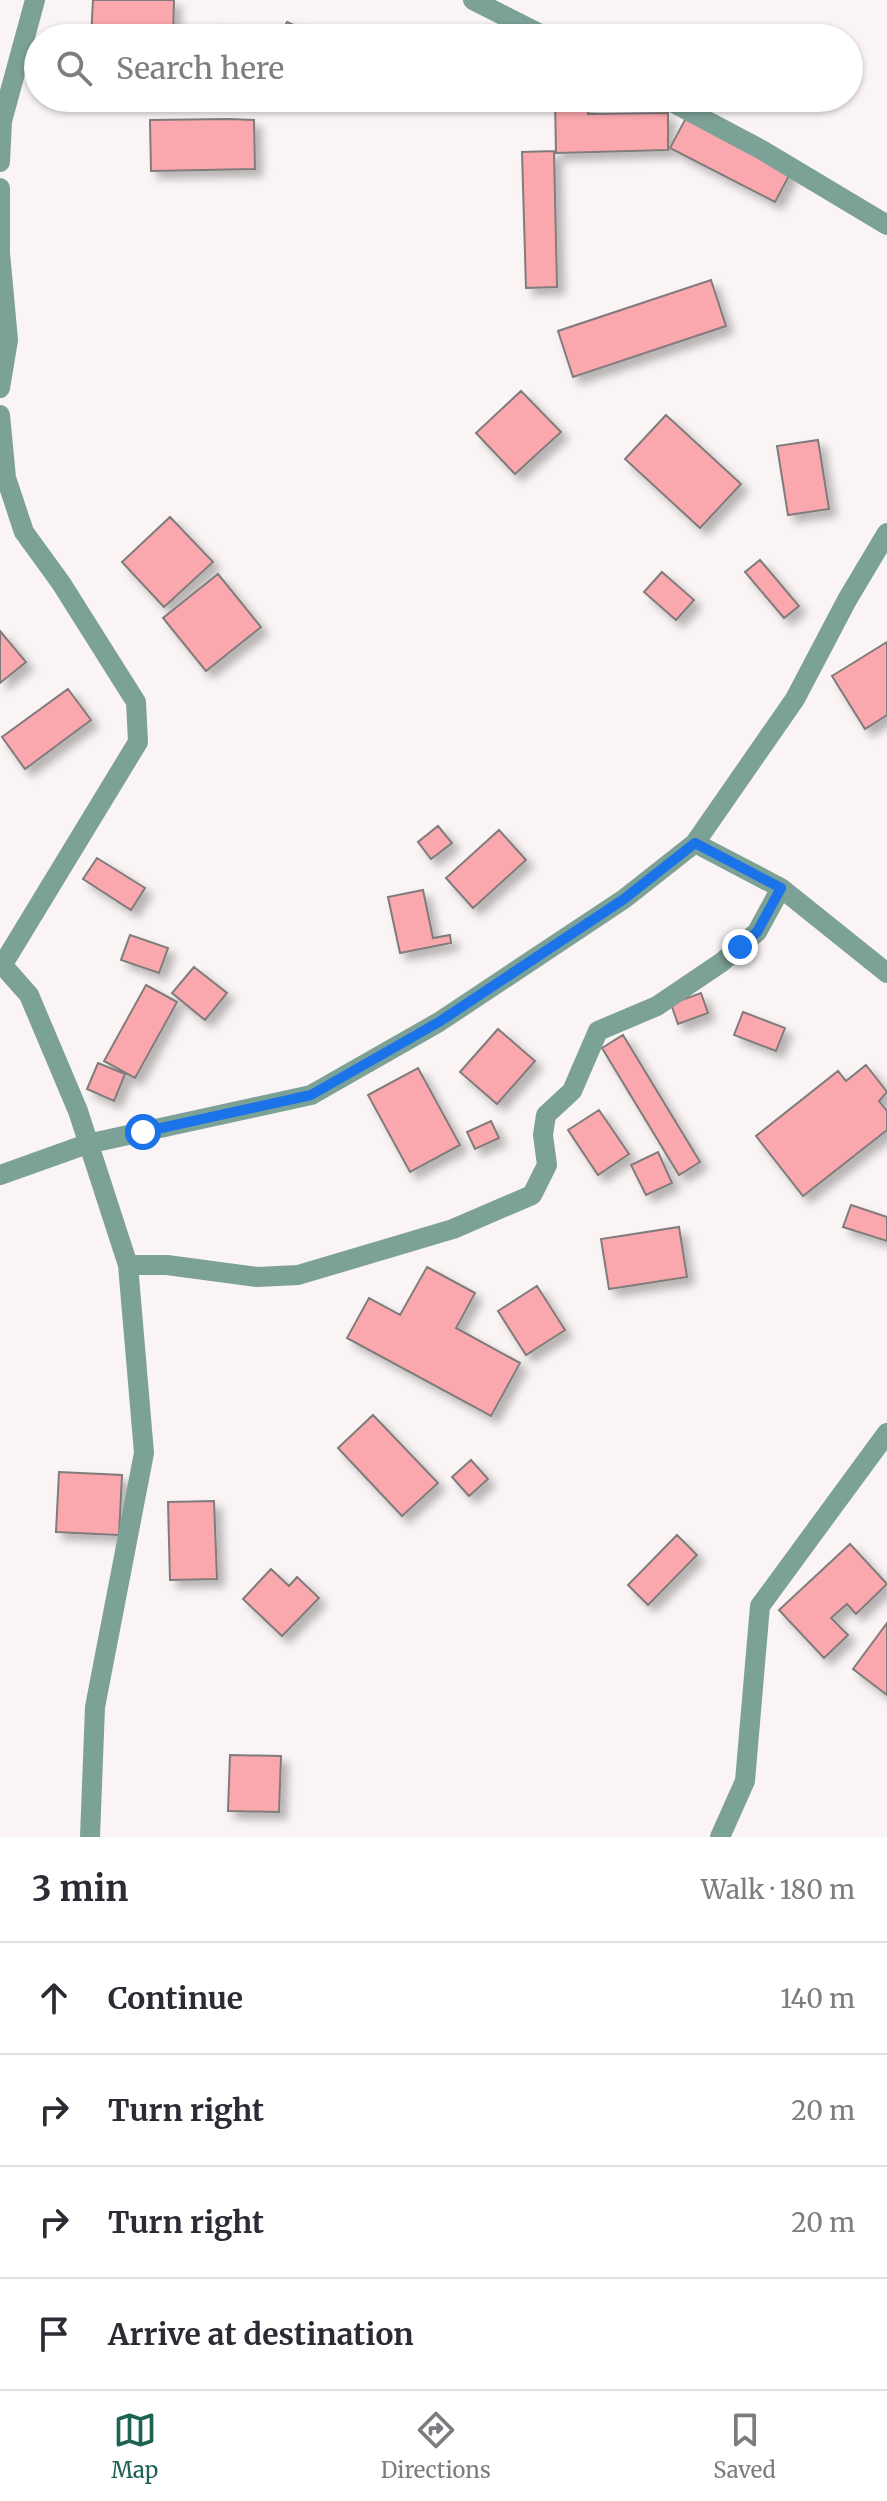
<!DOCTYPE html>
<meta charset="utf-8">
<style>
body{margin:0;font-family:Merriweather,serif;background:#f2f2f3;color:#2b2b33}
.stop{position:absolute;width:24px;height:24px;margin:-18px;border:6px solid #1a73e8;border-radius:50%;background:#fff}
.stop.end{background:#1a73e8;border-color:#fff;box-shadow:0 2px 8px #0008}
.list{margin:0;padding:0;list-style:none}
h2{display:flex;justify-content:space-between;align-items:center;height:104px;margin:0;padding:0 32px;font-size:34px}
h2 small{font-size:26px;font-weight:400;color:#7c7c81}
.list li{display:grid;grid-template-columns:52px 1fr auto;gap:24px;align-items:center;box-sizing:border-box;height:112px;padding:0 32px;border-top:2px solid #e1e1e2}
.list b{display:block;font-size:30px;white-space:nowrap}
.list em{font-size:26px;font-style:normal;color:#7c7c81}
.icon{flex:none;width:44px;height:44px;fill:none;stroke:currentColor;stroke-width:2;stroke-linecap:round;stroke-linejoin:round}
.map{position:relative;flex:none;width:887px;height:1837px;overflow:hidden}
.search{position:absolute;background:#fff;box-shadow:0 2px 6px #0004;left:24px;right:24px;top:24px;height:88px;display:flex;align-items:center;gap:20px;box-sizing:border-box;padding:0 28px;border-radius:44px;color:#7c7c81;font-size:30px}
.sheet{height:552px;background:#fff}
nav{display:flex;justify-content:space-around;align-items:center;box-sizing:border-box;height:112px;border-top:2px solid #e1e1e2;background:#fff;font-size:22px;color:#7c7c81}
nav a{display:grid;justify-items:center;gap:4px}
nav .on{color:#1e6254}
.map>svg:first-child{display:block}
</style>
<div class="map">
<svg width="887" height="1837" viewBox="0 0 887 1837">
<defs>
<filter id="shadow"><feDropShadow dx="7" dy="7" stdDeviation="4" flood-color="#0004"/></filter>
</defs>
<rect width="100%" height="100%" fill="#faf4f4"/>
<path fill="#faa8ae" stroke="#817c7c" stroke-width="2" filter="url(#shadow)" d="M93,0H174L173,38H91Z
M287,22L322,38H279Z
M217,25L259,31L257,38H215Z
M555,98H588V114L668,113V150L556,153Z
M687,116L792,170L775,202L670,148Z
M229,119L254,120L255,169L151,171L150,120Z
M554,151L557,287L526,288L522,152Z
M711,280L726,326L573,377L558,331Z
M521,391L561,432L515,474L476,433Z
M666,415L741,484L700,528L625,459Z
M818,440L829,509L788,515L777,446Z
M170,517L213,562L164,607L122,562Z
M760,560L799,606L784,618L745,572Z
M662,572L694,600L676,620L644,592Z
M218,574L261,627L206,671L163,618Z
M0,631L26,662L0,683Z
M887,642V715L865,729L832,676Z
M68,689L91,720L25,769L2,737Z
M438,826L452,843L431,859L418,842Z
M499,830L526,860L473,908L446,878Z
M97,858L145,888L131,910L83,879Z
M423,890L433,938L450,935L451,943L400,953L388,897Z
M130,935L168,948L159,973L121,960Z
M194,967L227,993L205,1020L172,993Z
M146,985L177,1002L135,1078L104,1061Z
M701,993L708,1013L678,1024L671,1004Z
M743,1012L785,1028L776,1051L734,1035Z
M498,1029L535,1061L497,1104L460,1072Z
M623,1035L700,1162L679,1175L602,1048Z
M98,1063L125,1074L114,1101L87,1089Z
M866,1065L887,1092L879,1101L887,1111V1130L803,1196L756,1136L838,1071L846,1081Z
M418,1068L460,1145L410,1172L368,1095Z
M599,1110L629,1154L598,1175L568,1130Z
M491,1121L499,1138L475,1149L467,1132Z
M658,1152L672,1183L646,1195L631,1165Z
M851,1205L887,1217V1241L843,1227Z
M679,1227L687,1277L609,1289L601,1239Z
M427,1267L475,1293L456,1328L520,1363L491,1416L347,1338L369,1298L400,1315Z
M537,1286L565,1330L526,1355L498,1311Z
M373,1415L438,1483L402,1516L338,1448Z
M471,1460L488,1479L469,1496L452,1477Z
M59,1472L122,1475L119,1535L56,1532Z
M214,1501L217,1579L170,1580L168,1502Z
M677,1535L697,1555L648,1605L628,1585Z
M850,1544L887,1584L856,1614L847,1604L831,1618L848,1635L824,1658L779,1610Z
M271,1569L289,1586L297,1577L319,1598L282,1636L243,1599Z
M887,1623V1695L853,1669Z
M230,1755L281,1756L279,1812L228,1811Z"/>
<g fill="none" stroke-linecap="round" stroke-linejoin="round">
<path stroke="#7ca197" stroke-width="20" d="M473,0L548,38
M664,98L762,150L887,225
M0,162L2,121L35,0
M0,188V253L8,340L0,388
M0,415L6,478L24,532L61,583L136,702L138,742L3,964
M695,843L781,888L887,973
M0,962L29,995L78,1111L128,1265L144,1453L95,1707L90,1837
M0,1175L87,1144L311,1095L439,1022L624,899L695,843L795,699L847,600L887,533
M128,1265H167L257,1277L298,1275L453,1229L532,1195L547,1165L543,1135L546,1115L572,1091L598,1031L657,1006L722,962L757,932L781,888
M720,1837L745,1781L760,1606L887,1433"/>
</g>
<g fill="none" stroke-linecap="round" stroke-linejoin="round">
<path stroke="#1a73e8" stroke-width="10" d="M143,1132L311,1095L439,1022L624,899L695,843L781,888L757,932L740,947"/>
</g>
</svg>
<div class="stop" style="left:143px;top:1132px"></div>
<div class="stop end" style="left:740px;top:947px"></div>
<div class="search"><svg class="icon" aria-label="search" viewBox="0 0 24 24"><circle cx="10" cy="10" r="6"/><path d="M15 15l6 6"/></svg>Search here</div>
</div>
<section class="sheet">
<h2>3 min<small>Walk · 180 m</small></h2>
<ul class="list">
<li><svg class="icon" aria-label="ahead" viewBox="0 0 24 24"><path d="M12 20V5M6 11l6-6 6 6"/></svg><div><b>Continue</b></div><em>140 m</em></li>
<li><svg class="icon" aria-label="right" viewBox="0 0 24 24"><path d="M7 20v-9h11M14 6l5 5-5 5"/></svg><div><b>Turn right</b></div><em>20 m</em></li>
<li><svg class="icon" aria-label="right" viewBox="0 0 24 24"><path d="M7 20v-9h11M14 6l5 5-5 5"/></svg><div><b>Turn right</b></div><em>20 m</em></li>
<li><svg class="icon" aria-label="arrive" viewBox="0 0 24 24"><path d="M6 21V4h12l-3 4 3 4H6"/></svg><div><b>Arrive at destination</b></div></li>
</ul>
</section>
<nav>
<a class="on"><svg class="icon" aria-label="map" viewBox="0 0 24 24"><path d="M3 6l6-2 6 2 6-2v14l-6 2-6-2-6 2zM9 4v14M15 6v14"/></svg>Map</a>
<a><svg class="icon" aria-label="directions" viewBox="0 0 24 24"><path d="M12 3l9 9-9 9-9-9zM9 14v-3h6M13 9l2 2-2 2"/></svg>Directions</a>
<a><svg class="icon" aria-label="saved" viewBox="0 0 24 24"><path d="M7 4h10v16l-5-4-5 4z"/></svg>Saved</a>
</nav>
